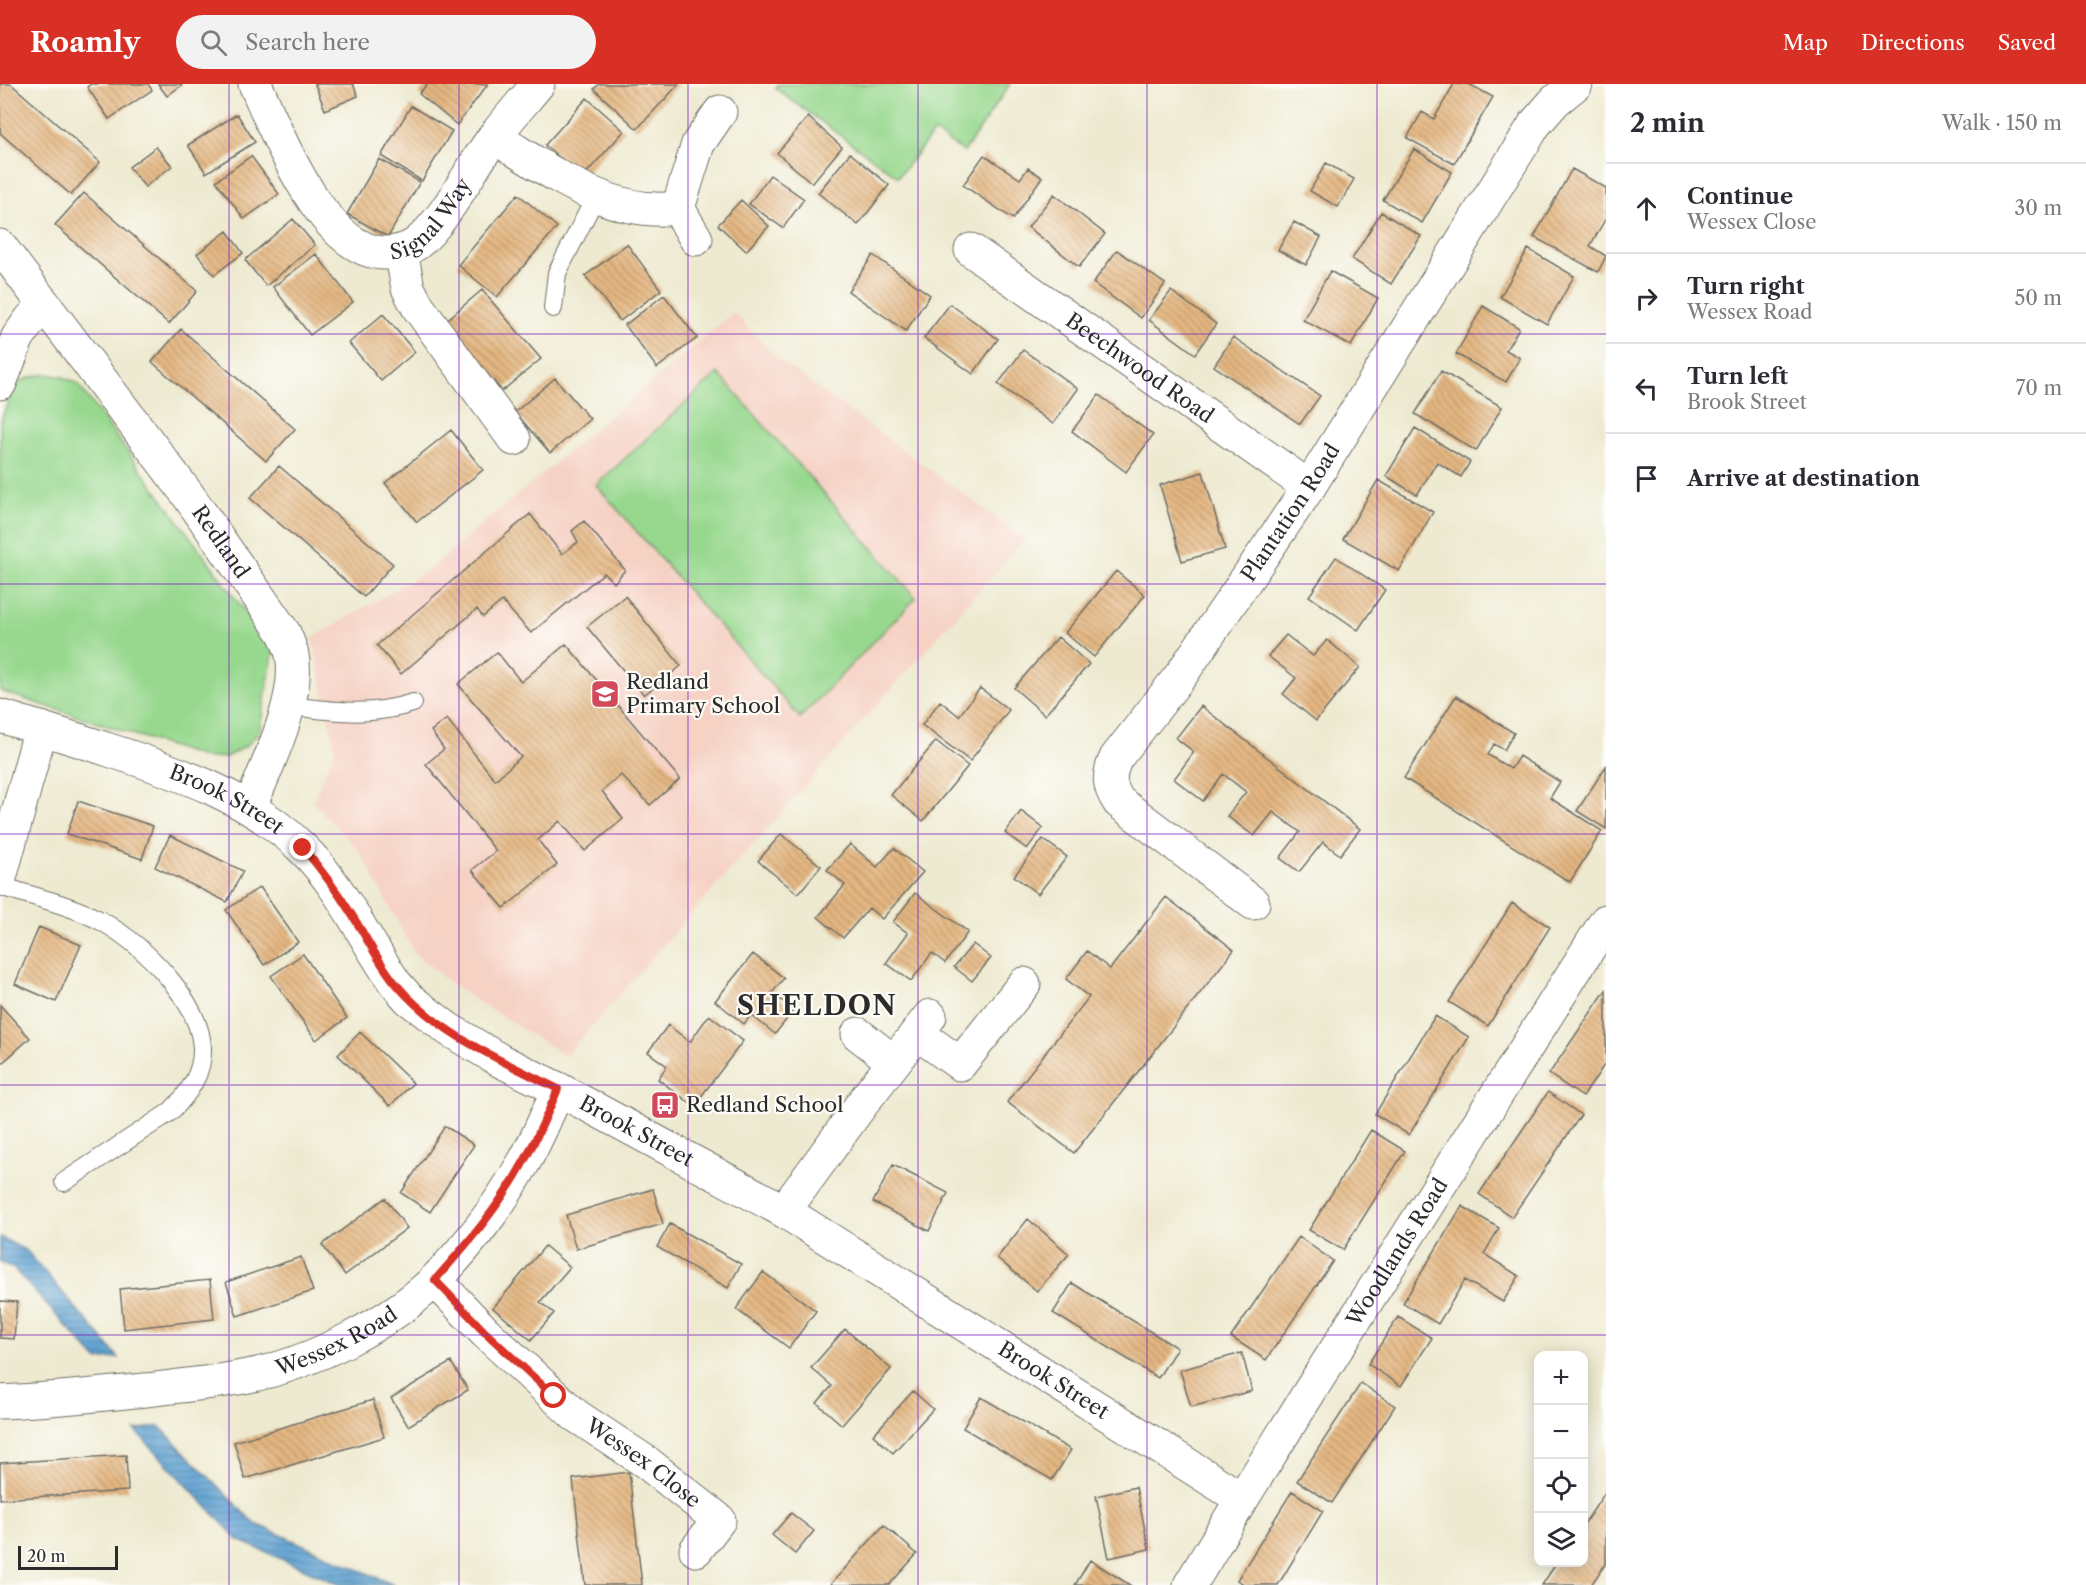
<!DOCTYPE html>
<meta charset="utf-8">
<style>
body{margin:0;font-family:"Libre Caslon Text",serif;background:#f2f2f3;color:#2b2b33}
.controls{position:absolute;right:18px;bottom:18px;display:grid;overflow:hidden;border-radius:12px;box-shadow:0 3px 15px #0003}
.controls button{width:54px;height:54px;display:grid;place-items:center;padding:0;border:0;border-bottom:2px solid #e1e1e2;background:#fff;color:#2b2b33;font:30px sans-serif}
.scale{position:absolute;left:18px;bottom:15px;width:100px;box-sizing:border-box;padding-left:6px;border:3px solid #2b2b2b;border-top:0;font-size:16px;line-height:21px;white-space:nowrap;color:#2b2b2b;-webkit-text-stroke:4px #fdfcf7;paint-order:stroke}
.stop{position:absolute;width:18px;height:18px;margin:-14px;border:4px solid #d93025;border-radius:50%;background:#fff}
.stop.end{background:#d93025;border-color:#fff;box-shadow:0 2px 6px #0008}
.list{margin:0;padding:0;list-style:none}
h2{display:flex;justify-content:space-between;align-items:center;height:78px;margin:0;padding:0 24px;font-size:26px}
h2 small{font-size:20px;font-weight:400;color:#7c7c81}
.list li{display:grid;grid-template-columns:39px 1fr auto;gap:18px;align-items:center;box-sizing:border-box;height:90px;padding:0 24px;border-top:2px solid #e1e1e2}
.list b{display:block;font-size:22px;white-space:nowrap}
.list p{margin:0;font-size:20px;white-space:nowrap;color:#7c7c81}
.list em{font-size:20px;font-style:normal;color:#7c7c81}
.icon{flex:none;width:33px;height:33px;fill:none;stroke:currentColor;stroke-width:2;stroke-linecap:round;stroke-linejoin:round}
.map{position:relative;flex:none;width:1606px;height:1501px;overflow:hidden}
header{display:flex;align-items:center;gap:36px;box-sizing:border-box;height:84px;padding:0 30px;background:#d93025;color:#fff}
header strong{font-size:28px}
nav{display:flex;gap:33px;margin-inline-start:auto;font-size:21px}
.search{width:420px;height:54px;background:#f2f2f3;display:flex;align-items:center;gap:15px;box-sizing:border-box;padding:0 21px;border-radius:33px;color:#7c7c81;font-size:22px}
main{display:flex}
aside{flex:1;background:#fff}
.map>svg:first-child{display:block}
</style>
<header>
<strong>Roamly</strong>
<div class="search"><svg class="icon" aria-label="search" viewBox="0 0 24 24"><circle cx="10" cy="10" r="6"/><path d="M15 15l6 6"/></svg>Search here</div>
<nav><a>Map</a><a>Directions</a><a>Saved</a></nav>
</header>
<main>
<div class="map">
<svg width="1606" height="1501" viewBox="0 0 1606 1501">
<defs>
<pattern id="water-rules" width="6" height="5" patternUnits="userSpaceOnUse" patternTransform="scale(1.5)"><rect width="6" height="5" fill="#5da0d1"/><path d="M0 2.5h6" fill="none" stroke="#4d83aa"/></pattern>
<pattern id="building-back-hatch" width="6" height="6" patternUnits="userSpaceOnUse" patternTransform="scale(1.5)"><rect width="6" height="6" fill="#e5b782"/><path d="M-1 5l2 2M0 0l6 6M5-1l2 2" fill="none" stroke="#ba956b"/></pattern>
</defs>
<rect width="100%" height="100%" fill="#fdfcf7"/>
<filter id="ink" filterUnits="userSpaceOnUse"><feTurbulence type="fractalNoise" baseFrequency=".0167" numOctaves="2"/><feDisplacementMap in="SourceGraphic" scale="12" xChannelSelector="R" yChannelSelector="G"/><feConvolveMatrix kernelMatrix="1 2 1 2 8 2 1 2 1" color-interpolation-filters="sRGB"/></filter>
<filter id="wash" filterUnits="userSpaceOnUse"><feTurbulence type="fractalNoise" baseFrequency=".008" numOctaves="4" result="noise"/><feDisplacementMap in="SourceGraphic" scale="24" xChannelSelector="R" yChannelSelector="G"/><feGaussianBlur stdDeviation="1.35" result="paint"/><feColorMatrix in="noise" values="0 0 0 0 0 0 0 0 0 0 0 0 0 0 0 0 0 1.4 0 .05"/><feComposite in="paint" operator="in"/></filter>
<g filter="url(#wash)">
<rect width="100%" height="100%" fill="#eeead1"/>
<path fill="#f6d2c5" d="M734,228L775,273L1025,455L565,972L455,903L415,870L360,768L313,718L335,665L312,554L426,488Z"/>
<path fill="#97d88e" stroke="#61825c" stroke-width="1.5" d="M777,0H1010L964,68L934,48L898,93L776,5Z
M718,289L916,514L800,634L596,401Z
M47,290L63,293L77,299L272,564L273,570L259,648L246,662L226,673L206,674L0,607V338L16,299L31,293Z"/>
<path fill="url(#water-rules)" stroke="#44667e" stroke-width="1.5" d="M0,1153L27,1167L119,1274L97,1276L14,1185L0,1178Z
M159,1342L254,1439L394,1501H340L238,1456L135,1346Z"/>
<g id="blocks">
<path fill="url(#building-back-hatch)" d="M0,0H11L100,78L71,111L0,49Z
M91,0H148L152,6L109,35L87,3Z
M158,0H183L167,12Z
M315,0H353L358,12L325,26Z
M427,0H488L457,41L419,10Z
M599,0H679L637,45L594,5Z
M1454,0H1469L1493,13L1454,80L1407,54L1422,28L1434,35Z
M587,14L624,47L582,94L545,61Z
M411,22L452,47L422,97L381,72Z
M237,30L255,58L206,89L188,61Z
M808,33L842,63L812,99L777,69Z
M156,63L172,82L145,103L129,83Z
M1414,65L1452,88L1422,139L1383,116Z
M850,69L889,101L858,141L818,109Z
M984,71L1020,95L1028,84L1042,93L1013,135L963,101Z
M251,72L279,110L244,135L216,97Z
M379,75L420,98L388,153L347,130Z
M1326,79L1354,95L1338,123L1310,107Z
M1572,85L1606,104V134L1590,162L1606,172L1598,188L1534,153Z
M770,91L804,115L783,144L749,120Z
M84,109L197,207L169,240L55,141Z
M518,110L557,143L497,213L458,181Z
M1054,110L1105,150L1079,183L1028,143Z
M741,116L769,142L746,167L718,141Z
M1381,128L1421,152L1391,200L1352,175Z
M293,135L315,161L266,202L245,176Z
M1294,138L1321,153L1306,181L1278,166Z
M227,147L243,169L214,191L197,170Z
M627,160L661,206L620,237L585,192Z
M1528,165L1574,192L1547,240L1500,213Z
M1117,166L1165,200L1141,234L1093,199Z
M316,170L353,218L310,251L273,203Z
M873,171L930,211L906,247L848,207Z
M1330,187L1378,214L1351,262L1303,236Z
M482,206L541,275L502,307L443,239Z
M1171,207L1216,240L1195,270L1149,236Z
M664,211L697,254L657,284L625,241Z
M950,220L998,255L973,290L924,254Z
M1483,222L1519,244L1506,266L1520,274L1506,298L1456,270Z
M383,230L415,268L381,297L349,259Z
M181,245L295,345L266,377L152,278Z
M1233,253L1320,312L1300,340L1214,282Z
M1023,266L1078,305L1053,340L998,300Z
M1441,287L1502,323L1476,367L1415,330Z
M555,294L590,335L550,369L515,328Z
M1099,311L1153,351L1126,388L1072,347Z
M1415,344L1470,378L1461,393L1437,378L1417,411L1386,392Z
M451,346L483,386L417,438L385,399Z
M279,382L393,480L364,513L250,414Z
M1203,388L1225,465L1182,477L1160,401Z
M1378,396L1433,428L1399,487L1343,455Z
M530,430L562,470L578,458L572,447L584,437L625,486L614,499L604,489L531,549L502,517L483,533L477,525L401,590L377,561Z
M1336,473L1385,506L1358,546L1309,512Z
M1116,487L1145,511L1094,573L1065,549Z
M625,512L681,582L644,611L587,543Z
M1286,551L1313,572L1327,556L1360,583L1316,637L1283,610L1296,594L1268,572Z
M1058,553L1089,580L1045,631L1014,604Z
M566,560L680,695L650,721L621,691L602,707L623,735L585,767L560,737L538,756L557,781L504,824L472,786L496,767L426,680L444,665L431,647L447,635L495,696L521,673L458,600L497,568L521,598Z
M980,604L1009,626L970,677L922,641L940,617L959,632Z
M1456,612L1514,649L1504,666L1494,660L1488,671L1511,685L1519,672L1560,698L1550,714L1602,747L1570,798L1404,694Z
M1201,622L1360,745L1340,771L1323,758L1299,788L1280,774L1300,748L1273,728L1254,752L1227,732L1246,708L1223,690L1203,717L1174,695L1194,668L1176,654Z
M936,657L968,682L923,737L891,711Z
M1606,682V745L1577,727Z
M78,717L153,742L142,775L67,750Z
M1021,727L1043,744L1027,765L1005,749Z
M781,750L821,782L798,810L758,777Z
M170,751L243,787L227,818L155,783Z
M1043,755L1067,773L1038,810L1014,792Z
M850,760L877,783L894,764L923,788L882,835L869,824L843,854L818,833L845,801L827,786Z
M260,803L298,858L264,881L226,826Z
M915,809L968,848L945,879L932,869L911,897L886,879L908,849L893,838Z
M1166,813L1234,866L1074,1069L1007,1018L1089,913L1066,895L1087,867L1110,885Z
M1512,819L1550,843L1488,942L1449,918Z
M39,843L81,861L56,918L15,900Z
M973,860L991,874L972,897L954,883Z
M303,870L347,934L316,956L271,892Z
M753,870L784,894L772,909L794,926L775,950L751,931L744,940L715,917Z
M1606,906V978L1583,1013L1549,990Z
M0,921L30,954L0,981Z
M709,931L743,957L694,1022L658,995L667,982L648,968L668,941L690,958Z
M1435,932L1469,953L1409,1051L1375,1030Z
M360,948L413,999L390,1022L338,971Z
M1548,1008L1581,1031L1512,1133L1479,1110Z
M445,1042L474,1061L430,1128L401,1109Z
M1371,1046L1405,1067L1343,1166L1309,1146Z
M893,1081L948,1109L929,1147L873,1118Z
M653,1105L663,1140L576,1165L566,1131Z
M385,1114L407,1144L345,1191L322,1161Z
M1462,1122L1499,1144L1484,1170L1519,1192L1503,1218L1465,1196L1438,1240L1403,1219Z
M1028,1135L1069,1170L1037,1207L997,1174Z
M670,1140L741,1180L728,1204L657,1163Z
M1299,1153L1333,1177L1266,1276L1231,1253Z
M545,1162L570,1183L540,1218L554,1229L531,1256L493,1224Z
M301,1173L313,1207L237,1232L226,1198Z
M763,1188L816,1227L789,1264L736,1225Z
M210,1196L214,1235L124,1245L120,1205Z
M1072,1199L1177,1264L1158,1294L1053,1229Z
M0,1217L17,1218L14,1255L0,1254Z
M1398,1233L1432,1254L1401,1302L1368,1280Z
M845,1245L891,1285L842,1341L817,1319L832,1302L811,1284Z
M1242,1269L1252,1307L1191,1323L1180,1286Z
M451,1278L468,1306L408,1342L391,1314Z
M1361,1299L1395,1322L1332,1419L1297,1397Z
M913,1307L933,1325L893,1369L873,1351Z
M981,1313L1071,1366L1052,1396L963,1344Z
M373,1316L384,1353L245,1395L234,1358Z
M126,1371L128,1407L0,1415V1379Z
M629,1388L642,1501H585L573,1395Z
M1136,1403L1149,1465L1109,1474L1096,1412Z
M1292,1407L1323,1427L1278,1501H1245L1237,1496Z
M1606,1407V1479L1591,1501H1542L1557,1478H1584V1440Z
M791,1429L814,1447L795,1470L772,1451Z
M884,1441L917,1470L889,1501H830Z
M1090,1476L1130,1501H1075Z"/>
</g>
</g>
<g filter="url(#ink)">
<use href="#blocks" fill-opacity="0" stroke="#6f6e65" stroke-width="1.5"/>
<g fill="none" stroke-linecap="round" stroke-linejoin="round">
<g stroke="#6f6e65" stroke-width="20">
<path id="lane" d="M553,224L557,189L597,110
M289,622C334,627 369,633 413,619
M0,802C34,813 72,821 103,838C143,861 200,916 202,964C203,990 188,1011 170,1028L64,1098"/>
</g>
<g stroke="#6f6e65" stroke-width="35">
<g id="street">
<path id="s1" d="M255,0C277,48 327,182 395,168C402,167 410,164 416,160C445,138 471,83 494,53C508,35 523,18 538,0"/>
<path d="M494,53C549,86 611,134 678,124"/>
<path d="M696,155L678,124L698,60L720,28"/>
<path id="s2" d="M0,162L188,411L284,549C287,556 291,564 292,571C301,613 266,683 250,723"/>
<path id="s3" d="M971,166L1309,403"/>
<path d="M401,167L408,204L418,223L514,355"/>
<path d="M0,299L18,253L31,235L45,221"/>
<path id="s4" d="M0,632C36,643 73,654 109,666C177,688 250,713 302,764C341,801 364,855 395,899L409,915L448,945L501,977L558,1005L784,1127L1242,1415"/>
<path d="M0,794L41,644"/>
<path id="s5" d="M1253,819L1119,718C1108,702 1108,691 1116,674L1181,591L1309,403L1535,40L1555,17L1576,0"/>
<path d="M917,949L960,980L1024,900"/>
<path d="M858,950L894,978"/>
<path d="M784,1127L867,1013L930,932"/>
<path id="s6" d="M435,1196L486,1249L575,1331L646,1378L719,1436L696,1466"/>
<path id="s7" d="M0,1318C48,1316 97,1311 145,1306C179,1302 214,1299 248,1292C310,1280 391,1239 436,1195C468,1162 498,1123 521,1083C536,1059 547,1031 558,1005"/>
<path id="s8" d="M1190,1501L1242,1415L1606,837"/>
</g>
</g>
<use href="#lane" stroke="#fff" stroke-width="18"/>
<use href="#street" stroke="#fff" stroke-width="33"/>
</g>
</g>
<g fill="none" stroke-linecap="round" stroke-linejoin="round" filter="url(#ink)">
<path stroke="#d93025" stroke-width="8" d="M303,764C321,785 337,807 352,831C367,854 379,880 397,901C438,950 502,977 558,1005C547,1031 536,1057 522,1081C499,1123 467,1160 435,1196L486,1249L554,1312"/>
</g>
<path fill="none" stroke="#7b2cbf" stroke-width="1.5" stroke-opacity="0.55" d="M229,0V1501M459,0V1501M688,0V1501M918,0V1501M1147,0V1501M1377,0V1501M0,250H1606M0,500H1606M0,750H1606M0,1001H1606M0,1251H1606"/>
<defs>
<g id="school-square" transform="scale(1.5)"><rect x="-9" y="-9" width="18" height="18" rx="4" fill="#d1495b" stroke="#fdfcf7"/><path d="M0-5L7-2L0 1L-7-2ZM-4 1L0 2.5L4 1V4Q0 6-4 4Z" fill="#fff"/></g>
<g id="bus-square" transform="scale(1.5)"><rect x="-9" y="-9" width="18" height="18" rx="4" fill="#d1495b" stroke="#fdfcf7"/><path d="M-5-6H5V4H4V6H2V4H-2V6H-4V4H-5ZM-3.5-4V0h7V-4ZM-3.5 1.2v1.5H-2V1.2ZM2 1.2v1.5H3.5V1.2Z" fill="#fff"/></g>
</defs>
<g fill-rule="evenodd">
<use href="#school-square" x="605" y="610"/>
<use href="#bus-square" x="665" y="1021"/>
</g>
<g text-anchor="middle" stroke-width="4.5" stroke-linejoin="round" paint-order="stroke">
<g font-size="21" fill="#2b2b2b" stroke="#fdfcf7">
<text dy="7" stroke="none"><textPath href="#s1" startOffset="282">Signal Way</textPath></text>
<text dy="7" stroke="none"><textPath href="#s3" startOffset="206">Beechwood Road</textPath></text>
<text dy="7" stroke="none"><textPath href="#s5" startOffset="516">Plantation Road</textPath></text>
<text dy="7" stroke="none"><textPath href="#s2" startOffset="369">Redland</textPath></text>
<text dy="7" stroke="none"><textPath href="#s4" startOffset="242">Brook Street</textPath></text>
<text dy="7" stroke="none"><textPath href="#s4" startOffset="782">Brook Street</textPath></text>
<text dy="7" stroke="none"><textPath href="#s8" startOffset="392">Woodlands Road</textPath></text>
<text dy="7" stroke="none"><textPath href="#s7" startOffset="345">Wessex Road</textPath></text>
<text dy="7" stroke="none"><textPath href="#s4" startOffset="1268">Brook Street</textPath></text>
<text dy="7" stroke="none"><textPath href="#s6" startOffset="278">Wessex Close</textPath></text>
</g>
<g font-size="21" fill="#2b2b2b" stroke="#fdfcf7" text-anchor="start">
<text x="626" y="605">Redland<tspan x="626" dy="24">Primary School</tspan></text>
<text x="686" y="1028">Redland School</text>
</g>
<g font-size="27" font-weight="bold" letter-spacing="1.5" fill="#2b2b2b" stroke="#fdfcf7">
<text x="817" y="931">SHELDON</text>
</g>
</g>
</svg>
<div class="controls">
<button>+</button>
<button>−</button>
<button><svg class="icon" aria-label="locate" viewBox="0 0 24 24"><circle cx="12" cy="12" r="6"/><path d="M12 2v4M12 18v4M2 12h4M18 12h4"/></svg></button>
<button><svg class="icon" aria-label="layers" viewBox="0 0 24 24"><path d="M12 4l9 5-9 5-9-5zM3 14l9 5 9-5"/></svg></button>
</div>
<div class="scale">20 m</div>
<div class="stop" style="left:554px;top:1312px"></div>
<div class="stop end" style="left:303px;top:764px"></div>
</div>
<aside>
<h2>2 min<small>Walk · 150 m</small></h2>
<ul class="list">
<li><svg class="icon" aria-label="ahead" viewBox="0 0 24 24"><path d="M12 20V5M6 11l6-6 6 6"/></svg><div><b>Continue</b><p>Wessex Close</p></div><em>30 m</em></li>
<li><svg class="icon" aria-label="right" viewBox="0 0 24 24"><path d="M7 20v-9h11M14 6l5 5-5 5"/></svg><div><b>Turn right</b><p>Wessex Road</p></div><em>50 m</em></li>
<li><svg class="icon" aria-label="left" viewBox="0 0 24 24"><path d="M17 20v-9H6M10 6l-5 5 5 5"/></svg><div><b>Turn left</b><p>Brook Street</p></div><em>70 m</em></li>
<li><svg class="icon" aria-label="arrive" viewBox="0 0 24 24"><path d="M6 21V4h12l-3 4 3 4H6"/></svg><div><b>Arrive at destination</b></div></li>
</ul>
</aside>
</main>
